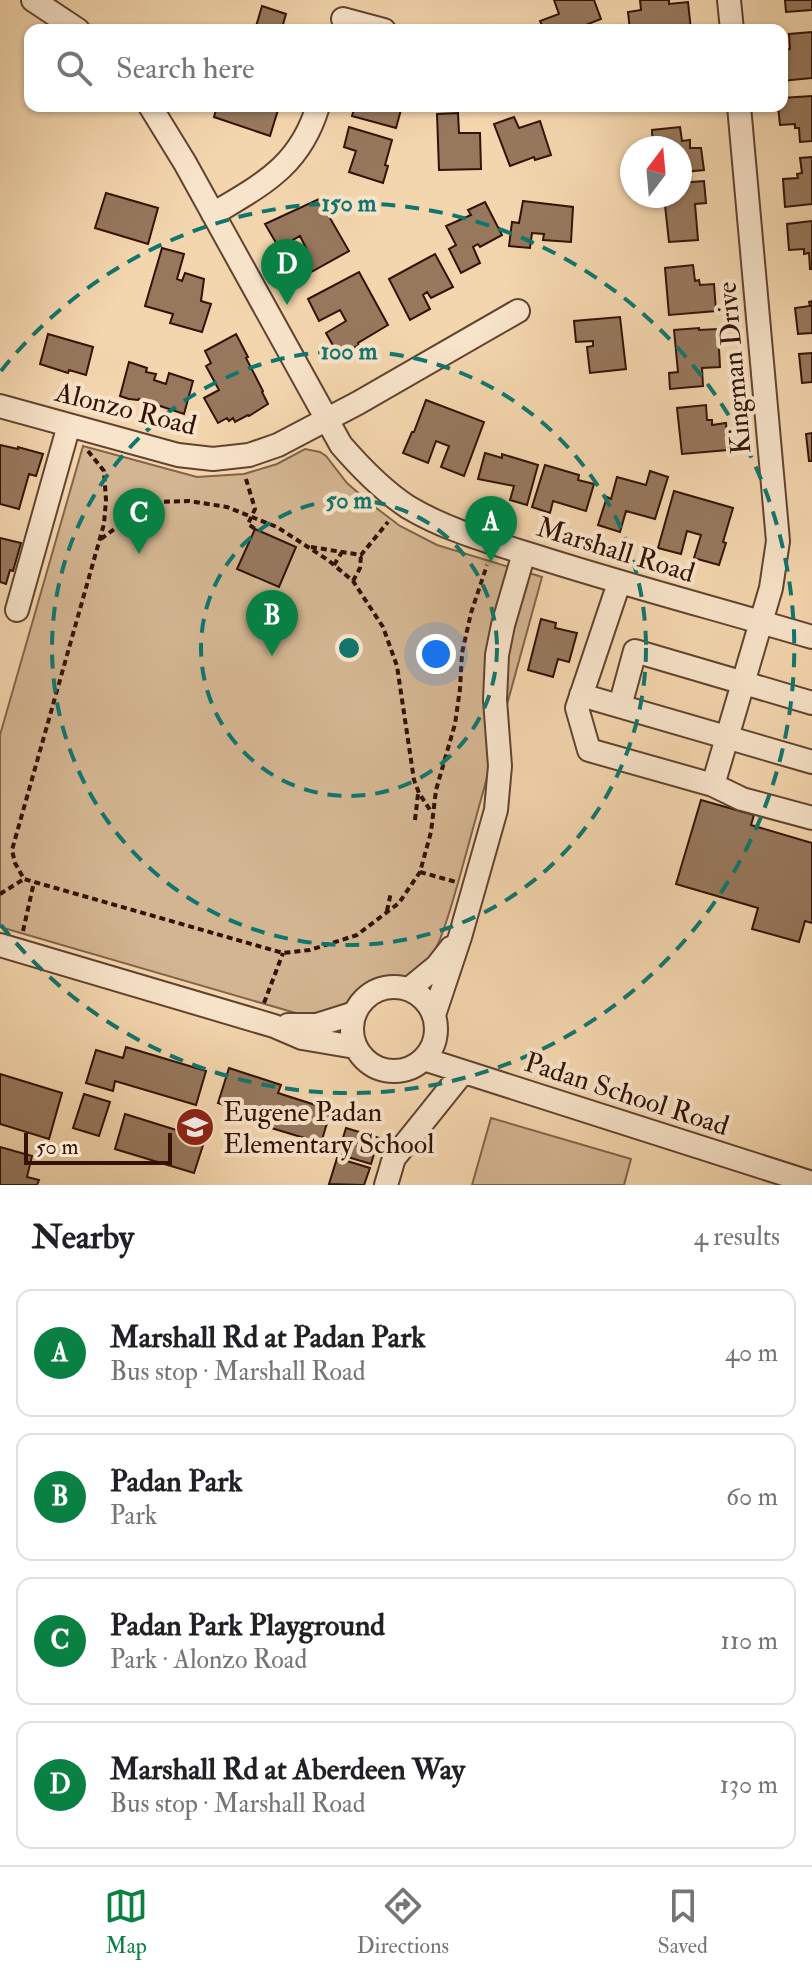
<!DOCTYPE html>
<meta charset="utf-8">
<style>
body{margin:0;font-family:"IM FELL Double Pica",serif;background:#f6f6f6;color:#202124}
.compass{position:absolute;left:620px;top:136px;width:72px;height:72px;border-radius:50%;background:#fff;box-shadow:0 2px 6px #0004;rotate:16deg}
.scale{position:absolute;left:24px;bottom:20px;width:148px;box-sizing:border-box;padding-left:8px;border:4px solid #321205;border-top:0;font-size:22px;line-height:28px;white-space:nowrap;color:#321205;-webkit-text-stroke:6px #f8e4ca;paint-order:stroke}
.you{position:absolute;left:436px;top:654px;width:28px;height:28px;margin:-20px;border:6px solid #fff;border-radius:50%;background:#1a73e8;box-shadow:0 0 0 12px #1a73e833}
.badge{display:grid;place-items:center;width:52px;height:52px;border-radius:50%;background:#0b8043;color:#fff;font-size:26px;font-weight:700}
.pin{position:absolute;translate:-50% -66px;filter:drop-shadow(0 2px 4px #0008)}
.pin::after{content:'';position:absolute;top:42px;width:28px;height:24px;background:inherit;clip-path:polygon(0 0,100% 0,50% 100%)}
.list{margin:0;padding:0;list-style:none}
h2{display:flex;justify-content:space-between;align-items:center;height:104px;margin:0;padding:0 32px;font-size:34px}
h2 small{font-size:26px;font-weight:400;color:#757577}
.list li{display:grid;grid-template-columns:52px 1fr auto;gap:24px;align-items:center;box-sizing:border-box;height:128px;margin:0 16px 16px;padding:0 16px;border:2px solid #e0e0e0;border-radius:16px}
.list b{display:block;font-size:30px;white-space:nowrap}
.list p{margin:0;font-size:26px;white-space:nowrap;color:#757577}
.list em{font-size:26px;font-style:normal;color:#757577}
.icon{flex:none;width:44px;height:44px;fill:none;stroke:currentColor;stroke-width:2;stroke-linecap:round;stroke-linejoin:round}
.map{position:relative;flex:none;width:812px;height:1185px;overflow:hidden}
.search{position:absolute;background:#fff;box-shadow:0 2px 6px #0004;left:24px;right:24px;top:24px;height:88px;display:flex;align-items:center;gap:20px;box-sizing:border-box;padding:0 28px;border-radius:16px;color:#757577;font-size:30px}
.sheet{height:680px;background:#fff}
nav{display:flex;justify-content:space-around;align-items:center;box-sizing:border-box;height:112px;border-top:2px solid #e0e0e0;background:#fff;font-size:22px;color:#757577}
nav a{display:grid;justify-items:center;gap:4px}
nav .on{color:#0b8043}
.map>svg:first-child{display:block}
</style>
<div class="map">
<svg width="812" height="1185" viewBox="0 0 812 1185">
<rect width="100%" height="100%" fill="#f4d6ae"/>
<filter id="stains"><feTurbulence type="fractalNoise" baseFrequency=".0025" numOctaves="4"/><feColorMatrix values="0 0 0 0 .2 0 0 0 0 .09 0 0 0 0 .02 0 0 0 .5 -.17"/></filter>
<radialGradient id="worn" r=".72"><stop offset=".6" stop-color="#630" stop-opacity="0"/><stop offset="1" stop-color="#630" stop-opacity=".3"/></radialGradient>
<path fill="#d3b591" stroke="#82644b" stroke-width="2" d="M83,446L197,477L244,474L277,464L305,449L320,452L326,456L347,483L371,504L400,526L437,545L542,577L458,883C450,908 438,964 413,976C400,982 384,977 371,985C363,990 359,996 353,1002C339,1014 324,1015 306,1016L0,927V735Z
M491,1118L631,1159L624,1185H472Z"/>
<path fill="#97785d" stroke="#321205" stroke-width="2" d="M554,0H594L601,19L573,30H544L540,21L559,14Z
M640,0H669V4L688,2L691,30H630L628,12L641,10Z
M785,0H812V10L786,12Z
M262,6L286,14L282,28L290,30H255Z
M812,32V78L782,81V55L786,54V50L790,49L789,34Z
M812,96V141L800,142L799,128H795V124L780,125L778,106H782V98Z
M217,106H264L278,110L270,136L214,117Z
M355,106H402L396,128L352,116Z
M458,113L459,133H480L481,169L439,170L437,114Z
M514,117L519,128L540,121L551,155L535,160L534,157L510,166L494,124Z
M349,127L392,140L385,165L388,166L383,183L349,172L356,151L344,147Z
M680,127L682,141L690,140V148H701L704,170L684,172L685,177L680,178V148H653L652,130Z
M812,157V204L785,207L783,179L798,178L797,174L802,173L800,158Z
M704,181L706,203L695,204L698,240L669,242L664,196H680V183Z
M106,193L158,208L148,244L95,228Z
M319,199L349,251L297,280L286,259L306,248L300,236L279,248L265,224Z
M523,201L573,207L571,242L543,240L544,234L532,233L530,248L509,246L512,222L519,223Z
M485,202L502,235L480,247L478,244L473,247L480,263L461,273L449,249L456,245L446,226L471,215L468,210Z
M812,221V269H810L809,253L804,254V249L789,250L787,224Z
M162,248L184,254L177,279L182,281L185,273L204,279L201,301L211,304L202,332L170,323L173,314L145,306Z
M435,254L453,287L431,298L427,292L423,295L430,309L410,320L389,279Z
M693,265L695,281L699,280L700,285L714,284L716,311L669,315L665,268Z
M359,272L388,325L358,343L359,345L339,356L326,333L346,321L340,310L319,321L308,299Z
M812,301V333L798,334L795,308L810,306L809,302Z
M620,317L626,369L590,373L587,347L593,346V341L576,342L574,321Z
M699,328V330L718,329L720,367L702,368L703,386L670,389L669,373L678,372L674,330Z
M48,334L93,347L86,375L69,370L68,373L40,364Z
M236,334L248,357L246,358L263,391L262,392L268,404L249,416L248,415L235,422L233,418L229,421L227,418L218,423L204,398L219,390L206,366L211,363L205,351Z
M812,353V382L802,383L799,354Z
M129,362L147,368L146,372L156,374L154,380L166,384L169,373L193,381L184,414L139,399L138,400L129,399L120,396Z
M426,400L484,422L464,476L441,467L449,446L436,441L428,463L403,453L412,432H414Z
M706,405L707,420H712V425L726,423L728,450L682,454L677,408Z
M812,433V461H809L806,434Z
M0,445L18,449V447L43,454L36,476L29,474L19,509L0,504Z
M485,453L502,458V454L538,465L527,505L510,500L514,486L478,479Z
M545,465L579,475L578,480L594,484L586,511L553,501L550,513L532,507Z
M650,471L668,477L655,519L626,511L620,532L598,525L607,497L611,499L617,477L646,485Z
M674,491L733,508L723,542L726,543L719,565L694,558L701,535L687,531L681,554L658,548Z
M255,529L296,547L279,587L237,569Z
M0,538L21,543L13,571L10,570L6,584L0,582Z
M541,619L556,623L555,628L577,633L569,662L558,659L553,677L528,670Z
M701,800L754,815L751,825L812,843V923L805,921L799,942L752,929L758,908L676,884Z
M126,1047L206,1071L196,1105L115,1081L113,1091L86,1083L96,1050L123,1058Z
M229,1068L281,1085L278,1093L331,1110L321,1143L268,1127L271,1119L218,1103Z
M0,1074L62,1093L49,1139L0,1124Z
M84,1094L110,1102L99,1136L73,1128Z
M125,1114L205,1139L194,1173L115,1149Z
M346,1128L379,1138L371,1164L338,1154Z
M0,1147L32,1156L27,1177L39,1180L37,1185H0Z
M337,1158L370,1168L364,1185L329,1184Z"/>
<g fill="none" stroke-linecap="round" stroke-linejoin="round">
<g stroke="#62432f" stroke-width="26">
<path id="minor" d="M33,0L78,30
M729,0L732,30
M343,19L384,30
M150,106L185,163L341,445C361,468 382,490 408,507C448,531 494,543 538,557C629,586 721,610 812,637
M213,214C263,184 300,166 318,106
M0,406L178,455L213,459L249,455L278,445L358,403L518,311
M619,583L577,708L589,750L713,785L742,799L812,818
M17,610L69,425
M581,695L812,762
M620,706L635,651L812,703
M713,785L771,588L778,541L739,106
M0,945L274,1026L302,1038L355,1047
M352 1029a42 42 0 1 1 84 0a42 42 0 1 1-84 0Z
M409,989L437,966L451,948
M435,1012L460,937L496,810L500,766L495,700L497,655L503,625L524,553
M288,1025H317L355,1013
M424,1059L812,1183
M386,1185L394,1158L463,1072"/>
</g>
<path stroke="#321205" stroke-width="4" stroke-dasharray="6 4" stroke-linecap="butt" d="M88,451L104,471L106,500L104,524L12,850L15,863L24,879L283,953L310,950L357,935L399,903L420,872L431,832L436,790L455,724L460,689L462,653L471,613L487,565
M246,479L255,509L248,524L255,529
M101,539L125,521L133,518L135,506L158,502L189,501L227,507L277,527L328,560L353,581L383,627L397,666L414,780L419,793L432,813
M311,547L361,555L388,522
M334,565L342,552
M353,581L360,568L361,555
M415,820L418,794
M420,872L456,882
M0,894L24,879
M387,911L391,892
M23,931L34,882
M264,1003L283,953"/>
<use href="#minor" stroke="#f8e4ca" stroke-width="22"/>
</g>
<g fill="none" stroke="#0f766e" stroke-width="4" stroke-dasharray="14 10">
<circle cx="349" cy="648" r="148"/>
<circle cx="349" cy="648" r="297"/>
<path d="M1 371A445 445 0 1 1 1 925"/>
</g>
<defs>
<g id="school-disc" transform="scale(2)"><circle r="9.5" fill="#8f2418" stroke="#f8e4ca"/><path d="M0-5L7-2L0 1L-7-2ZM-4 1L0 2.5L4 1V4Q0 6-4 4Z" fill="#fff"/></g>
</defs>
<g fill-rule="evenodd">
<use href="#school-disc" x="195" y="1127"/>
</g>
<g text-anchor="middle" stroke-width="8" stroke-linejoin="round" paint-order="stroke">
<g font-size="28" fill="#321205" stroke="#f8e4ca">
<text transform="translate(733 368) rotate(-95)" y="10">Kingman Drive</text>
<text transform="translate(126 408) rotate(14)" y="10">Alonzo Road</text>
<text transform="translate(616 549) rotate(17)" y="10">Marshall Road</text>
<text transform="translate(627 1093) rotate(18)" y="10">Padan School Road</text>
</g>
<g font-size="28" fill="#321205" stroke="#f8e4ca" text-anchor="start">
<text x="223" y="1121">Eugene Padan<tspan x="223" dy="32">Elementary School</tspan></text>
</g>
</g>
<circle cx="349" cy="648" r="12" fill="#0f766e" stroke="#f8e4ca" stroke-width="4"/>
<g font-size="24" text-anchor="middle" font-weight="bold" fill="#0f766e" stroke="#f8e4ca" stroke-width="8" stroke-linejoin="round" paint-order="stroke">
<text x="349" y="211">150 m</text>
<text x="349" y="359">100 m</text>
<text x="349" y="508">50 m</text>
</g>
<rect width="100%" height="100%" filter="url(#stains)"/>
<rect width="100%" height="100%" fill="url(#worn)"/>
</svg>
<svg class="compass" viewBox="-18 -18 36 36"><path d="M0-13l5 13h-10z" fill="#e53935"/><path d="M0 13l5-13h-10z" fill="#757577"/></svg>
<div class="scale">50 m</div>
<div class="you"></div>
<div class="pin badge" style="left:491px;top:562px">A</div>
<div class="pin badge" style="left:272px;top:656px">B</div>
<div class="pin badge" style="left:139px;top:554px">C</div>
<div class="pin badge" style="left:287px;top:305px">D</div>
<div class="search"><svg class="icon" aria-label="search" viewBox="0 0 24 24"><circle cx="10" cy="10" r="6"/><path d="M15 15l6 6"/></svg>Search here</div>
</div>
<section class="sheet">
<h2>Nearby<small>4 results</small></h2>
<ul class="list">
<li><span class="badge">A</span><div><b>Marshall Rd at Padan Park</b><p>Bus stop · Marshall Road</p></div><em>40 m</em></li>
<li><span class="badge">B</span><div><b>Padan Park</b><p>Park</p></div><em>60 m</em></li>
<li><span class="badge">C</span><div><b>Padan Park Playground</b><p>Park · Alonzo Road</p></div><em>110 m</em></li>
<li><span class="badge">D</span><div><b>Marshall Rd at Aberdeen Way</b><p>Bus stop · Marshall Road</p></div><em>130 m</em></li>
</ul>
</section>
<nav>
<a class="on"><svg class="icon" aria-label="map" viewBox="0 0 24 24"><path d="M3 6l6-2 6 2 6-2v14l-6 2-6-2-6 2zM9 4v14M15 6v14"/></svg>Map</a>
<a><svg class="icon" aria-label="directions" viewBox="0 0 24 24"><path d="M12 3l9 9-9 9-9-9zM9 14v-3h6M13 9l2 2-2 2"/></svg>Directions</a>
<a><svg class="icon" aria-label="saved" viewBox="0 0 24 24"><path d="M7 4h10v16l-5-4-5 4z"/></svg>Saved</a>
</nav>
